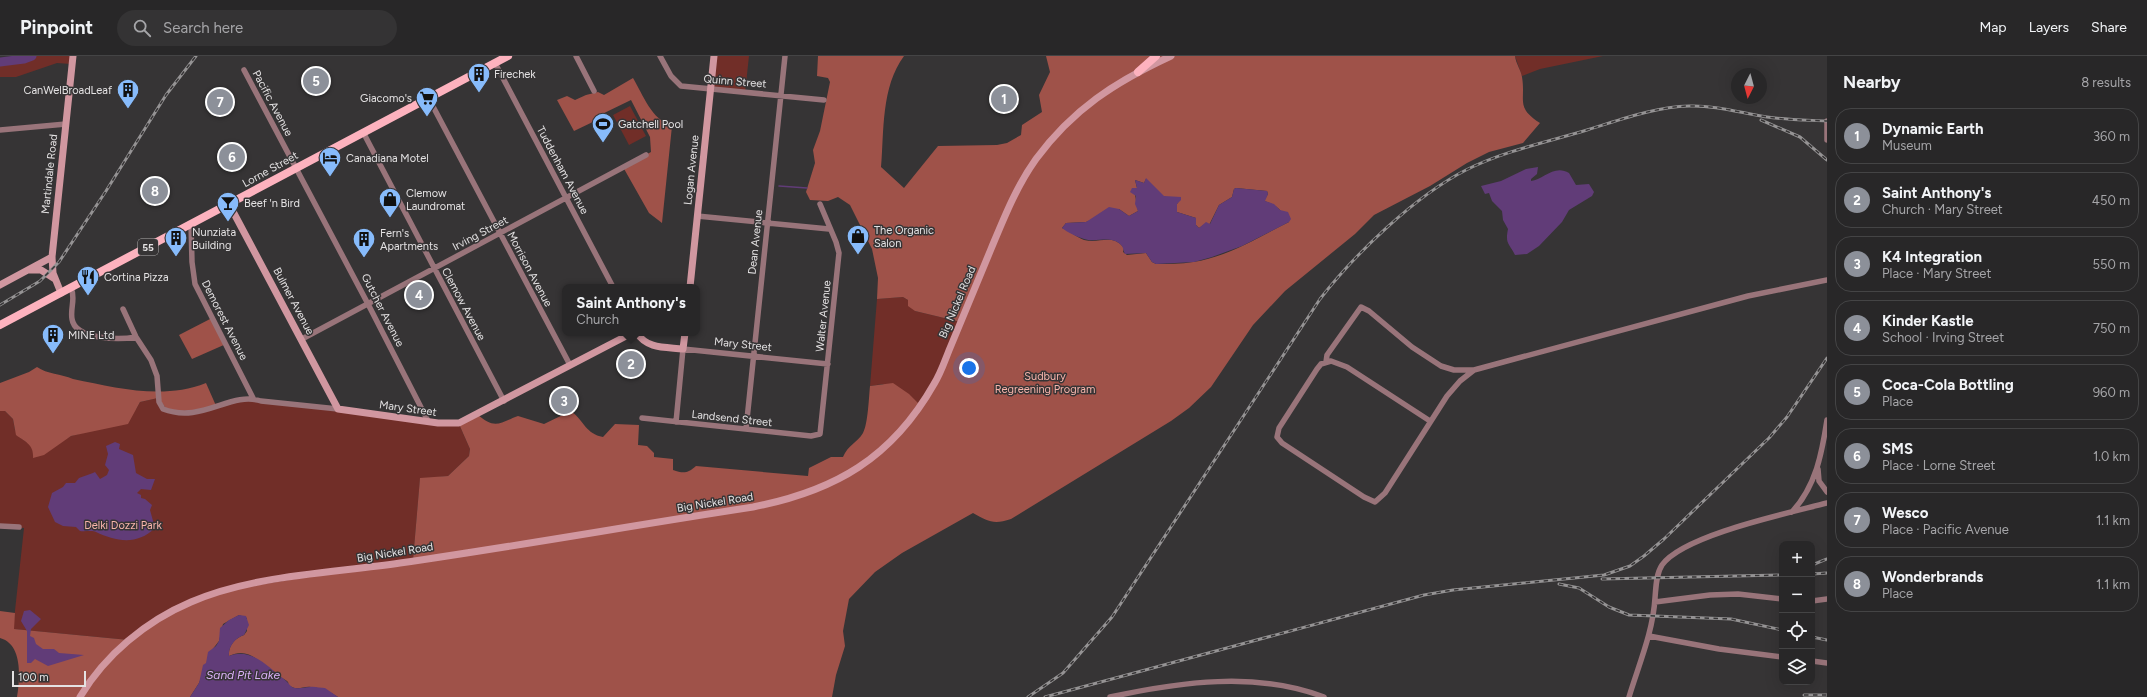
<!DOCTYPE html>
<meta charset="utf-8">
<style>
body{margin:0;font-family:Figtree,sans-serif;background:#343334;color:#f1f3f6}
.controls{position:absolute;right:12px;bottom:12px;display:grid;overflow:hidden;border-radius:8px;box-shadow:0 4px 16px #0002}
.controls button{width:36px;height:36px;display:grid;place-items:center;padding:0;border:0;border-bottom:1px solid #444445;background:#282728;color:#f1f3f6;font:20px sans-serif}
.compass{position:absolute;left:1731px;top:12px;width:36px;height:36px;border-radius:50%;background:#282728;box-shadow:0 4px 16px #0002;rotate:186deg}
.scale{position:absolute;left:12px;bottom:10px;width:74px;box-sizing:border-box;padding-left:4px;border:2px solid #e4e2e3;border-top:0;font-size:11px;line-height:14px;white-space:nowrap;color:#e4e2e3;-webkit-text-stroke:3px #363435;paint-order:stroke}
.you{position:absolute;left:969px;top:312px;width:14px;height:14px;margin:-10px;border:3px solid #fff;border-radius:50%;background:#1a73e8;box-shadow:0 0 0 6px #1a73e833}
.badge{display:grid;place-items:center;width:26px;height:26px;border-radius:50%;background:#8c9099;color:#fff;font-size:13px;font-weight:700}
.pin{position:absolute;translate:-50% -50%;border:2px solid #fff;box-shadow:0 1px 4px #0006}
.popup{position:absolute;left:562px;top:228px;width:138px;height:52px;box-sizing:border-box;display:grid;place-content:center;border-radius:8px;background:#282728;filter:drop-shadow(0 1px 3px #0005);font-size:13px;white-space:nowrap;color:#a5a5a8}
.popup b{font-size:15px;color:#f1f3f6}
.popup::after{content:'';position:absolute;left:50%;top:100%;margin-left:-8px;border:8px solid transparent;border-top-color:#282728}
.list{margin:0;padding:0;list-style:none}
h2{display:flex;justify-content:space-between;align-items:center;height:52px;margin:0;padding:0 16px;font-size:17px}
h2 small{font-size:13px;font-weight:400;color:#a5a5a8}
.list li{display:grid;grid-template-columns:26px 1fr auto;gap:12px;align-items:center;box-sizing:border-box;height:56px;margin:0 8px 8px;padding:0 8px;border:1px solid #444445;border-radius:16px}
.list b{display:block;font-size:15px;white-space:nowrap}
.list p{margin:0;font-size:13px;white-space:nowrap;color:#a5a5a8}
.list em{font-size:13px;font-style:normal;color:#a5a5a8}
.icon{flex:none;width:22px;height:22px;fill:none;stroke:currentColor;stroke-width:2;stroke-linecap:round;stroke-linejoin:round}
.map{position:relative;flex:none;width:1827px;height:641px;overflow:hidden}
header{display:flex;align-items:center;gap:24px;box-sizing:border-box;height:56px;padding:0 20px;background:#282728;border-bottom:1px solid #444445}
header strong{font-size:19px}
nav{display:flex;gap:22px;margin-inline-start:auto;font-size:14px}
.search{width:280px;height:36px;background:#343334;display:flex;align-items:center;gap:10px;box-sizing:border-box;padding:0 14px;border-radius:22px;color:#a5a5a8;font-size:15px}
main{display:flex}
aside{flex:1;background:#282728}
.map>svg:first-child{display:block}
</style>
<header>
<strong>Pinpoint</strong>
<div class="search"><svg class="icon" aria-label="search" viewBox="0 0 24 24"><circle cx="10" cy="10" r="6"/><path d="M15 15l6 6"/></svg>Search here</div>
<nav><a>Map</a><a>Layers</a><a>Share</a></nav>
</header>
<main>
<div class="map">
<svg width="1827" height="641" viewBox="0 0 1827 641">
<rect width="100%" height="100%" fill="#363435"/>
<path fill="#712e28" d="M33,0H72L71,8L57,7L16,21H0V7L24,4Z
M715,0H749L745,37L711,34Z
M1515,0H1603L1540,13L1522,20Z
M630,50L646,80L629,89L613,59Z
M903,241L908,244L915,255L961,266L940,314L920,349L883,328L870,330L877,243Z
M158,342L169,356L242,343L459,368L470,393L469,400L448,420L420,423L413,504L129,584L13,573L24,472L0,470V355H5L13,363L15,374L21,382L32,390L34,401L71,380L86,376L136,353L140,346Z"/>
<path fill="#9f5249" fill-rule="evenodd" d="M818,0H904C881,31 884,75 881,111L904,132L938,90L997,89L1007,87L1021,79L1022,69L1042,56L1039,39L1050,16L1046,0H1515C1516,8 1521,14 1522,21C1526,45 1515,51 1540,67L1523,87L1489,96L1467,107L1430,130L1374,159L1355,178L1285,235L1253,269L1211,331L1189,352L1171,365L1011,463C993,469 988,465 973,457L902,497L875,516L849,543L843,575L845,590L836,619L832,641H338C329,635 322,632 311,631C303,630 298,635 290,630C285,627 291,629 287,625C283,622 278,620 274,617C260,607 249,590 229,600C228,590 235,582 244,579L247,575V562L239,559L223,568L219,585L212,594L199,627L190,641H17C20,623 23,588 0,582V555L15,557L14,573L129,584L153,566L221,535L413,504L420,422L448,420L469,400L470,393L459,368L477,358C495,374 499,367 518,360L544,368L571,355C584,365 586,378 603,381L615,368L639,369L638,389L647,390L654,397V401L673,403V414C684,418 688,417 696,410L808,420L809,412L831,401H843C848,389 857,387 863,377C868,368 869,340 870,330L893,327L909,338L920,349L925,343L961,266L915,255L908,250V244L903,241L877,243L878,222L872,193L850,149L838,141L828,145L810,144L806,136L815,107L813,94L820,75L830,26L828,22L817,20ZM1146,123L1163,140L1179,145L1177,148V156L1196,162V169L1199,172L1205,168L1209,169L1219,149L1232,141L1234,133L1236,132L1267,135L1268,138L1264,145C1276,148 1284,157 1289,166C1258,181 1228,201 1193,206C1181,208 1169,208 1156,208L1152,206L1146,197L1127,199L1123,196L1124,192C1112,177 1100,188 1084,184C1076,181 1070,175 1062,172L1066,167L1086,166L1119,153L1129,160L1138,155L1134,133L1137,132L1135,124L1144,127Z
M633,22C643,39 652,64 672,70L662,167L649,157L623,111L651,96L650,81L631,44L598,60L599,63L574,75L557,44L567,40L575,44L586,39L598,36L604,39Z
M212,262L226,288L192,303L179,279Z
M37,311C47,318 61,318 73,323C117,332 163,344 206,327L217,352L169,356L158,342L140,346L128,368L71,380L44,399L33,402C34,388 25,386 16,379L13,363L5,355H0V327L29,316Z"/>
<path fill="#613c78" d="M1538,111L1537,118L1531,123V125C1543,124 1554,108 1569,117L1576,129L1589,128L1594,136L1592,140L1569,154L1562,166L1539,190L1527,198L1515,199C1509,187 1505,188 1508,173L1503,164L1502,155L1492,145L1489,137L1485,138L1481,130L1501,125L1526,113Z
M1146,122L1164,140L1181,141V144L1177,148V156L1196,162V169L1199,172L1206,166L1210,168L1219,149L1232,141L1234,133L1236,132L1267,135L1268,138L1265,145L1274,148L1280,154L1288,156L1291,163L1289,166L1242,190L1212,201L1194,206L1156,208L1152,206L1146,197L1125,198C1123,195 1124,191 1120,188C1110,179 1096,187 1084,183C1077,181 1067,176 1062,172L1066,167L1086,166L1109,151L1119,153L1129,160L1138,155L1135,148L1136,140L1130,136L1132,132H1137L1135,124L1144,127Z
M115,386L120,388L119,393L133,399L136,417L147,423H155L151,434L141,433L137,437L141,439V442L145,443L152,449L150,454L155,472C137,490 115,485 96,476C92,474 85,476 80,475L76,471L63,470L55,466L48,451L52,437L63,431L66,427H75L79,422L93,417L95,416L100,423L107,419L109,414L105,409L108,398L106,390Z
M30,554L41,563L31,573L30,580L34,582L36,588L43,593H54L59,597L84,599L48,610L35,603L31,607H27V575L21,565L24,555Z
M239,559L246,560L249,569L244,579C235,582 228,591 229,600C252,591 269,612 285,624C288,626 289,629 292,631C299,634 303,631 310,631C313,630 321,632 325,632L338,641H190L199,627L203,609L206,607L208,596L216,590L219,585L220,572L229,564Z"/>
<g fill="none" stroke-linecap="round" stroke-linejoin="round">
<path stroke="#613c78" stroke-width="1.5" d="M779,130L807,132"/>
<path stroke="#613c78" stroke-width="9" d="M0,6L24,3L32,0"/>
<path stroke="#99747a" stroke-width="5.5" d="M576,0L594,35
M660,0L671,20L681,30L824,44
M495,7L613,231
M244,14L368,248L428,365
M428,41L570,309
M1827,65V84
M0,74L66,68
M363,76L504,345
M697,160L829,173
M191,168L192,206L195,228L253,342
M71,232C76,242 70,252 72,263C75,284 120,284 136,281
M123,253L136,281L151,304L157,320L159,346L163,353C202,368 230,335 261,345L338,353
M302,283L646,99
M1326,306L1327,299L1361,251L1369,255L1412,291L1441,310L1454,314H1474
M642,362L811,380L820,378L839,197L836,186L820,148
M1430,365L1347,311L1331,305L1321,308L1317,313L1279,372L1277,381L1282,387L1364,441L1375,446L1385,437L1447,340L1460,325L1474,314L1748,240L1827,224
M676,366L683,293L828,308
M746,373L785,0
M1818,413L1819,425L1827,436
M1792,456C1816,430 1822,397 1827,364
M0,470L19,471
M1812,545L1827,543
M1655,546L1710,539L1738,538L1782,543
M1649,580L1719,593L1782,601
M1812,605L1827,607
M1110,641C1179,626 1257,615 1324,641
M1629,641C1639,608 1653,576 1655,542C1656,531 1656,518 1662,509C1683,479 1789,457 1827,447"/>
<path stroke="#d197a0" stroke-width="7" d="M229,148L338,353L438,367H459L632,277
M29,214H41L55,223
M0,229L52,201
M690,231L714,0
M61,237L53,217L52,201L73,0
M637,277C647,293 665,291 683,293L685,277
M80,641C105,599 146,565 191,546C253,519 333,517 400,507C518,490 635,469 753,451C835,435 892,402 934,328C941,317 945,304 950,292C964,259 977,226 991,193C1004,162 1016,131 1036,103C1073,53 1115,26 1171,0"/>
<path stroke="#fdb2be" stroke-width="8" d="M1138,16L1156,0
M0,269L508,0"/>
<g stroke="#959394" stroke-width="3">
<path id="rail" d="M1761,64L1800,81L1827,104
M0,249L40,225L59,206L106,135L166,39L196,0
M1812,509L1827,503
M1812,518L1827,517
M1602,523L1782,519
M1559,528L1579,532L1609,551L1629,559L1731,563L1782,574
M1812,581L1827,584
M1804,639H1827
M1028,641L1063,617L1112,561L1320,243C1355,198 1415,140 1466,114C1504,95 1547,86 1587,74C1620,64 1654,51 1689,50C1715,49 1741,57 1767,61C1787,64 1807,64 1827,65
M1045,641L1424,539L1453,534L1604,519L1630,510L1644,500L1664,483L1769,382L1787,361L1827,302"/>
</g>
<use href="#rail" stroke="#363435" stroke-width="1.5" stroke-dasharray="4.5" stroke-linecap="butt"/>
</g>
<defs>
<g id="building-pin" transform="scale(1.15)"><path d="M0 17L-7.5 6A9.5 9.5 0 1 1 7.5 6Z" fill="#87bbfb" stroke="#363435"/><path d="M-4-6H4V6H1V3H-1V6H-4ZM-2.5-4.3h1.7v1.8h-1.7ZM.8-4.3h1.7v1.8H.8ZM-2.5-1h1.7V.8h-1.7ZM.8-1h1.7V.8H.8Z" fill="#111"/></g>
<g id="supermarket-pin" transform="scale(1.15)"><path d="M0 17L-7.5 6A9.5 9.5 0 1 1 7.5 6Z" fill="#87bbfb" stroke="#363435"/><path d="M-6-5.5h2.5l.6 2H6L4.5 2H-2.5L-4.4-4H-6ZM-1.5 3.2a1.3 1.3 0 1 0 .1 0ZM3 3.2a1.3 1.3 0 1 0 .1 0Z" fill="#111"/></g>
<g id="stadium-pin" transform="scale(1.15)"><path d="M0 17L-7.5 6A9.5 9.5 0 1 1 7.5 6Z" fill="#87bbfb" stroke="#363435"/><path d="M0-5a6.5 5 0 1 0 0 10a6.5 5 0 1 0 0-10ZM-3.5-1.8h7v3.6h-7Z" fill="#111"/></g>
<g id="hotel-pin" transform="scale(1.15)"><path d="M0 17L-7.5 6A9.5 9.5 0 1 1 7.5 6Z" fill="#87bbfb" stroke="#363435"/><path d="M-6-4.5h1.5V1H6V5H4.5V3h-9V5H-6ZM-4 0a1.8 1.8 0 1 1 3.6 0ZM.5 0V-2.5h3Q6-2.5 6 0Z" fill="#111"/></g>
<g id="shop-pin" transform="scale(1.15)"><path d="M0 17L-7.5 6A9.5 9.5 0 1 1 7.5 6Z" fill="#87bbfb" stroke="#363435"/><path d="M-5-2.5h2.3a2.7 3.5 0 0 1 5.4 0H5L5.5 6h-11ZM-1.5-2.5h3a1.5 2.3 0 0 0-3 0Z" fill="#111"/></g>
<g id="bar-pin" transform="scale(1.15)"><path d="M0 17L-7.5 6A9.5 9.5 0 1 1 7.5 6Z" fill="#87bbfb" stroke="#363435"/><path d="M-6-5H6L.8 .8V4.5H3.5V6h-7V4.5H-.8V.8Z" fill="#111"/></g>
<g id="restaurant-pin" transform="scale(1.15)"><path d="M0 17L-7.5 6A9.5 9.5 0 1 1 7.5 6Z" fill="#87bbfb" stroke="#363435"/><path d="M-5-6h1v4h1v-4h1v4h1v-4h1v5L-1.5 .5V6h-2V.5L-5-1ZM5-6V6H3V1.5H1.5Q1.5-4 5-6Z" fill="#111"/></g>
</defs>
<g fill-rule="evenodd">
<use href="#building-pin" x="479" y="18"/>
<use href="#building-pin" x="128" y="34"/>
<use href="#supermarket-pin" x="427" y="42"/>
<use href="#stadium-pin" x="603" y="68"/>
<use href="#hotel-pin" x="330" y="102"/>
<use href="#shop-pin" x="390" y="143"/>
<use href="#bar-pin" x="228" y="147"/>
<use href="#shop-pin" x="858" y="180"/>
<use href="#building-pin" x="176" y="182"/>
<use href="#building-pin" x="364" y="183"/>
<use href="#restaurant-pin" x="88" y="221"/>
<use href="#building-pin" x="53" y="279"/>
</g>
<g text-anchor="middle" stroke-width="3" stroke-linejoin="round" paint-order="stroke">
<rect fill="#363435" stroke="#b0aeaf" stroke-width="1" x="138" y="183" width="20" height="16" rx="3"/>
<g font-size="10" font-weight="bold" fill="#e4e2e3">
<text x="148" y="195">55</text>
</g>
<g font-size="11" fill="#e4e2e3" stroke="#363435" text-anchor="start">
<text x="494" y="22">Firechek</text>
<text x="112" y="38" text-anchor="end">CanWelBroadLeaf</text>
<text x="412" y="46" text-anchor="end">Giacomo's</text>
<text x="618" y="72">Gatchell Pool</text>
<text x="346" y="106">Canadiana Motel</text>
<text x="406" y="141">Clemow<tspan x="406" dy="13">Laundromat</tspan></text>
<text x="244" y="151">Beef 'n Bird</text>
<text x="874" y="178">The Organic<tspan x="874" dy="13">Salon</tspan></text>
<text x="192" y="180">Nunziata<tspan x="192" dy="13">Building</tspan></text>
<text x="380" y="181">Fern's<tspan x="380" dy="13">Apartments</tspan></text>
<text x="104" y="225">Cortina Pizza</text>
<text x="68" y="283">MINE Ltd</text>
</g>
<g font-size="11" fill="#e4e2e3" stroke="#363435">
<text transform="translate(735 25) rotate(5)" y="4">Quinn Street</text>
<text transform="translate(273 47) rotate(62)" y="4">Pacific Avenue</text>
<text transform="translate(270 113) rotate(-29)" y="4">Lorne Street</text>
<text transform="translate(563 114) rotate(62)" y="4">Tuddenham Avenue</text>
<text transform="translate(691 114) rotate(-84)" y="4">Logan Avenue</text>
<text transform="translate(49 118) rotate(-84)" y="4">Martindale Road</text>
<text transform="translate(480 177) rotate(-28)" y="4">Irving Street</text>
<text transform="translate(755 186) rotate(-84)" y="4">Dean Avenue</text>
<text transform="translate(530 213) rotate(62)" y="4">Morrison Avenue</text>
<text transform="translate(294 245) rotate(62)" y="4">Bulmer Avenue</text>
<text transform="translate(957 246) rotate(-67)" y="4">Big Nickel Road</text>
<text transform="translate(464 248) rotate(62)" y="4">Clemow Avenue</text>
<text transform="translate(383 254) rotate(63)" y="4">Gutcher Avenue</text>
<text transform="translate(823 260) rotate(-84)" y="4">Walter Avenue</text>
<text transform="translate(225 264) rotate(63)" y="4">Demorest Avenue</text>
<text transform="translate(743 288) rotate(6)" y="4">Mary Street</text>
<text transform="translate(408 352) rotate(8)" y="4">Mary Street</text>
<text transform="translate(732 362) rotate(6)" y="4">Landsend Street</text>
<text transform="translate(715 446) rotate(-9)" y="4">Big Nickel Road</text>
<text transform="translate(395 496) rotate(-9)" y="4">Big Nickel Road</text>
</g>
<g font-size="11" fill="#f7b4ab" stroke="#363435">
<text x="1045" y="324">Sudbury<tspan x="1045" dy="13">Regreening Program</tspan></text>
<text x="123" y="473">Delki Dozzi Park</text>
</g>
<g font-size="12" font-style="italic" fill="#dbb1f8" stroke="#363435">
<text x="243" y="623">Sand Pit Lake</text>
</g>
</g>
</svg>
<div class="controls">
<button>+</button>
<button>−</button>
<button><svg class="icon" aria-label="locate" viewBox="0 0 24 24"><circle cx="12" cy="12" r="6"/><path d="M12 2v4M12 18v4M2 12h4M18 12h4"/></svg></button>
<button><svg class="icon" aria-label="layers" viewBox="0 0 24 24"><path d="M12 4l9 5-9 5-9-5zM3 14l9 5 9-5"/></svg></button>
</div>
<svg class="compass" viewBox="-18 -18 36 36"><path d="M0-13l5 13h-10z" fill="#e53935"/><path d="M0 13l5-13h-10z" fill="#a5a5a8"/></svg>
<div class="scale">100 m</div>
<div class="you"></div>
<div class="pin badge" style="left:1004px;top:43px">1</div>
<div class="pin badge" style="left:631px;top:308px">2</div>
<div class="popup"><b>Saint Anthony's</b>Church</div>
<div class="pin badge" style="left:564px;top:345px">3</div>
<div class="pin badge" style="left:419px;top:239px">4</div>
<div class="pin badge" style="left:316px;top:25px">5</div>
<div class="pin badge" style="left:232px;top:101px">6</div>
<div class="pin badge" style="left:220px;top:46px">7</div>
<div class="pin badge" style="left:155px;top:135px">8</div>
</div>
<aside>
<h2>Nearby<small>8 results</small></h2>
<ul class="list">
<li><span class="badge">1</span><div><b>Dynamic Earth</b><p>Museum</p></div><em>360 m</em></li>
<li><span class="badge">2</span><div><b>Saint Anthony's</b><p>Church · Mary Street</p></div><em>450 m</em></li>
<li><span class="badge">3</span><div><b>K4 Integration</b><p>Place · Mary Street</p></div><em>550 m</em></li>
<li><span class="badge">4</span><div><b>Kinder Kastle</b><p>School · Irving Street</p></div><em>750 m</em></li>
<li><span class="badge">5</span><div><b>Coca-Cola Bottling</b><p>Place</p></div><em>960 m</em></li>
<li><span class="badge">6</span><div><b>SMS</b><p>Place · Lorne Street</p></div><em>1.0 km</em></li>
<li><span class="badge">7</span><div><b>Wesco</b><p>Place · Pacific Avenue</p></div><em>1.1 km</em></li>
<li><span class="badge">8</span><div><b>Wonderbrands</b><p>Place</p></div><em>1.1 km</em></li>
</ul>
</aside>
</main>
